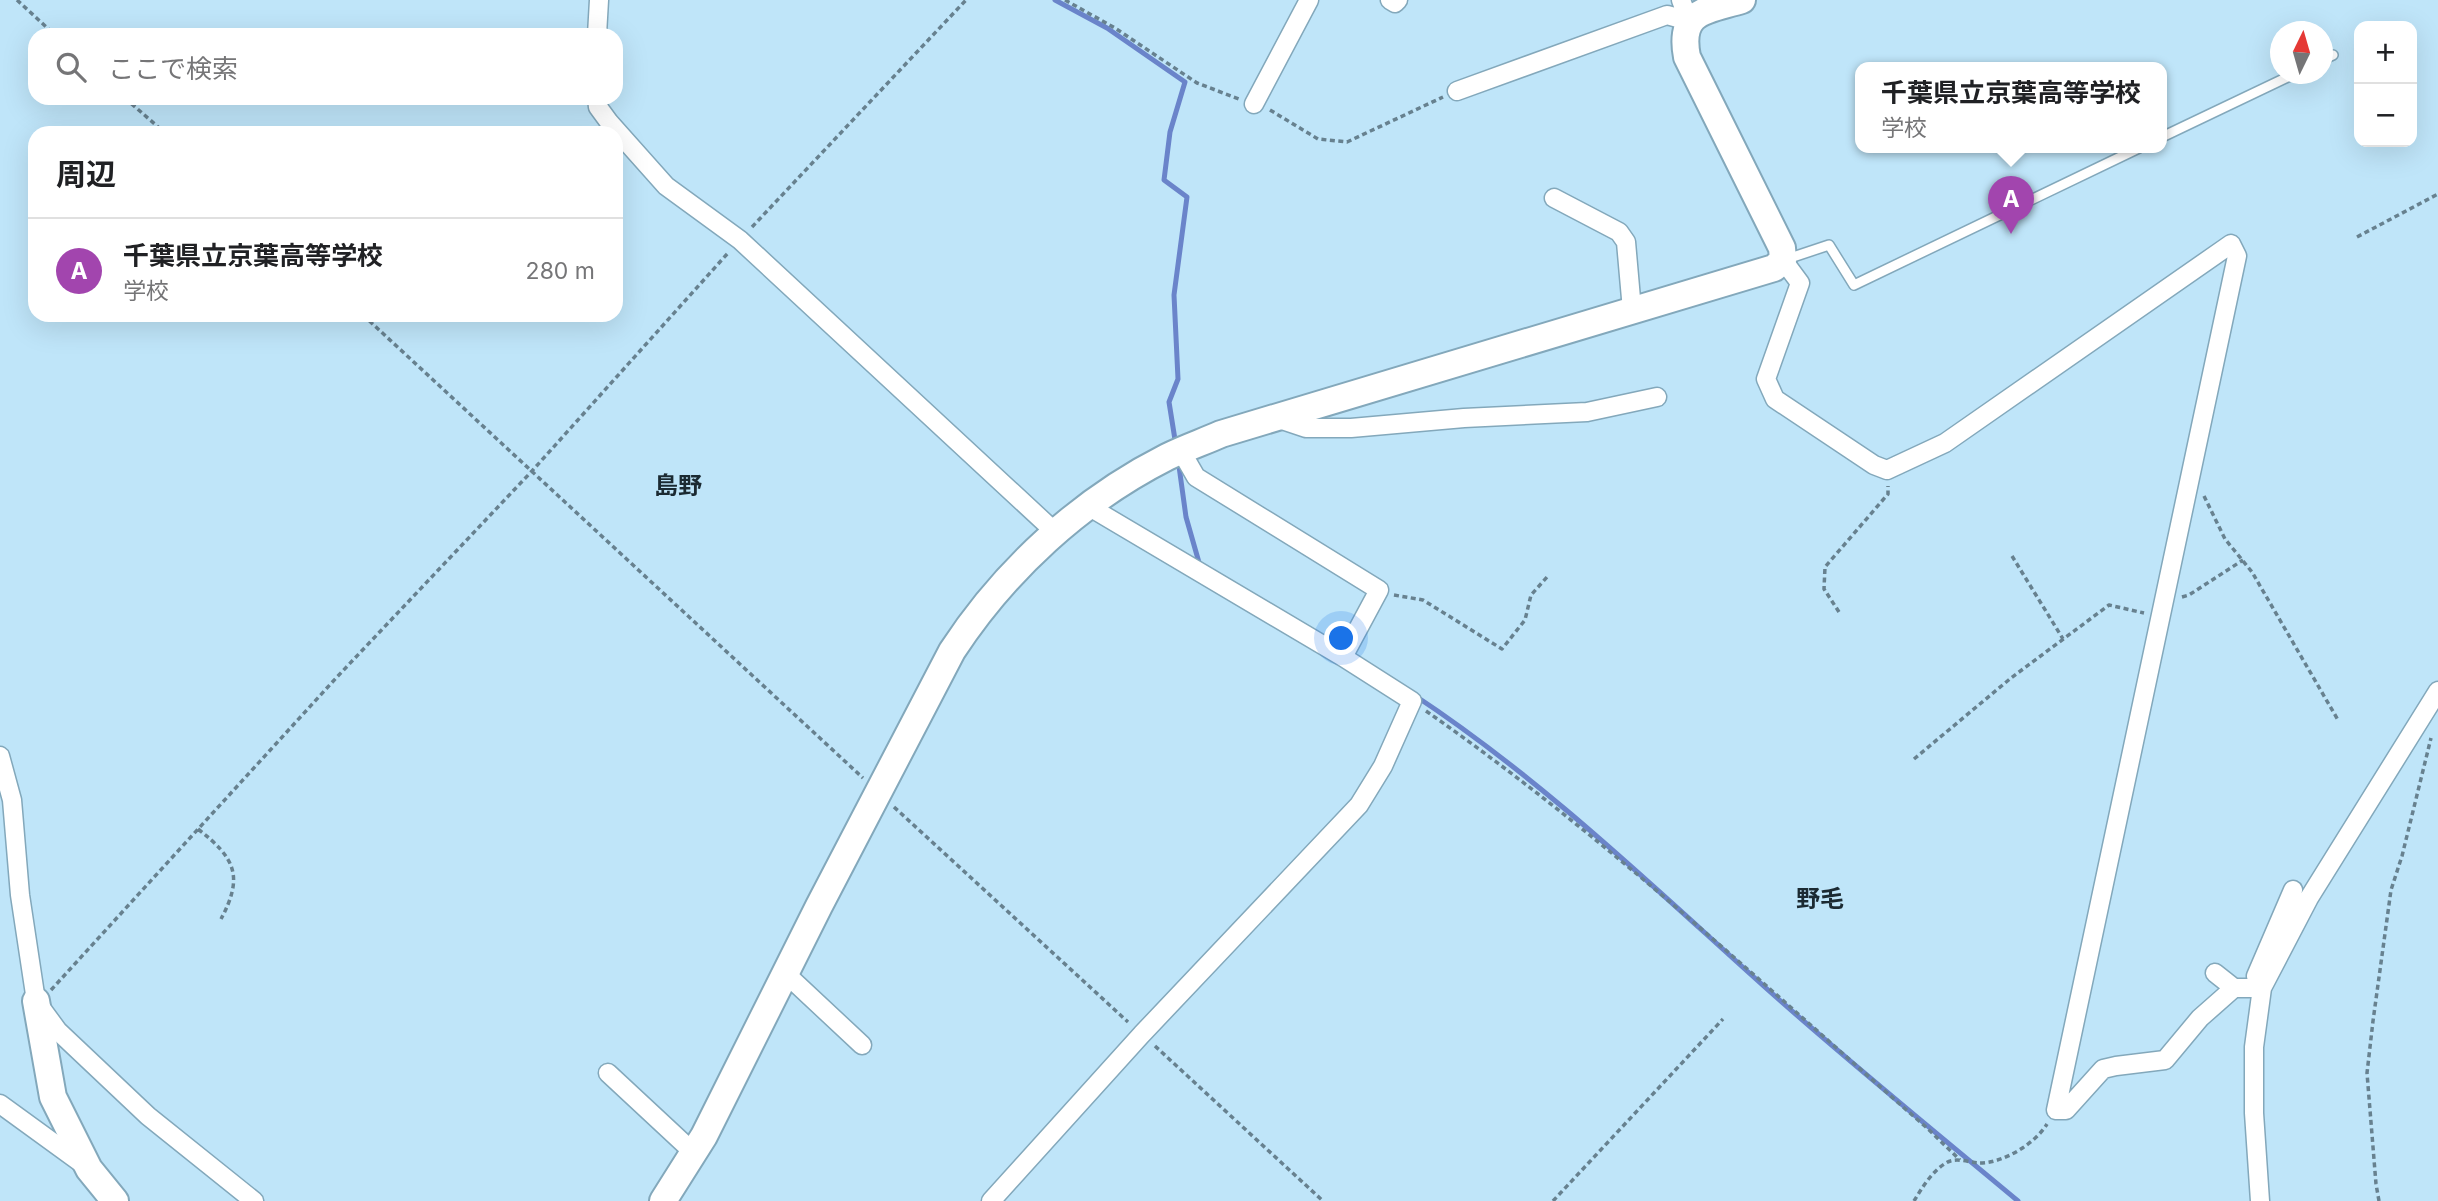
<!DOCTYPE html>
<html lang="ja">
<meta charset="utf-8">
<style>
body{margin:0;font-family:Inter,"Noto Sans JP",sans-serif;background:#f6f6f6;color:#202124}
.controls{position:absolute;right:21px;top:21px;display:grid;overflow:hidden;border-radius:14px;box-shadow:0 7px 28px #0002}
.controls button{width:63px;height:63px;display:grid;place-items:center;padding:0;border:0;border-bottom:2px solid #e0e0e0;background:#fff;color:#202124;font:35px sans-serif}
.compass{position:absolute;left:2270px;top:21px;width:63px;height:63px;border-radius:50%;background:#fff;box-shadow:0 7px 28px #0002;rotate:5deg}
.you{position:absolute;left:1342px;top:639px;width:24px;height:24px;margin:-18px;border:5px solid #fff;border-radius:50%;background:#1a73e8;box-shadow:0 0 0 10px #1a73e833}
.badge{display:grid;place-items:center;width:46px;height:46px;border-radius:50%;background:#a245ae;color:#fff;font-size:23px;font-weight:700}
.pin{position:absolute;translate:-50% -58px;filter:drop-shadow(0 2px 4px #0008)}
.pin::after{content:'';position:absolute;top:37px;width:24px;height:21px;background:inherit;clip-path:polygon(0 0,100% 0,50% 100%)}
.popup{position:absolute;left:1855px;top:62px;width:312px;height:91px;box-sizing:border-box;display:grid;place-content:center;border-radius:14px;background:#fff;filter:drop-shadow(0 2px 5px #0005);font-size:23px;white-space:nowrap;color:#757577}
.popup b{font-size:26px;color:#202124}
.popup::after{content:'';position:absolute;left:50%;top:100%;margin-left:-14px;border:14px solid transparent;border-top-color:#fff}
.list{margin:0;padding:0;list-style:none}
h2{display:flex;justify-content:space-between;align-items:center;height:91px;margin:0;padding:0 28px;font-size:30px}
h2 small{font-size:23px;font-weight:400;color:#757577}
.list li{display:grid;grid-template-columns:46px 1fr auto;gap:21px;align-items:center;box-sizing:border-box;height:105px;padding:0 28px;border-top:2px solid #e0e0e0}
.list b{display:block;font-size:26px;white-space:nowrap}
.list p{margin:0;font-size:23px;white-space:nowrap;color:#757577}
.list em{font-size:23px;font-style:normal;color:#757577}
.icon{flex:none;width:38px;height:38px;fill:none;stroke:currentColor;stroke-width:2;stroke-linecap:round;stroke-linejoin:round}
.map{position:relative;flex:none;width:2438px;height:1201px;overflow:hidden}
.search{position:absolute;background:#fff;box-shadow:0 7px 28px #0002;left:28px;top:28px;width:595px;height:77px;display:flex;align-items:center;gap:18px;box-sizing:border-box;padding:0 24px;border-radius:21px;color:#757577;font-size:26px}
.panel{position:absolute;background:#fff;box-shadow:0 7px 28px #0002;left:28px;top:126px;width:595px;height:196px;border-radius:21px}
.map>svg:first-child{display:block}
</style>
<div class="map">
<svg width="2438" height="1201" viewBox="0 0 2438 1201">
<rect width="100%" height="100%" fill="#bfe5f9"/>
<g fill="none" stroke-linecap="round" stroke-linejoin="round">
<path stroke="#6a84ca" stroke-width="5" d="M1055,0L1107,28L1185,82L1170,132L1164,180L1187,197L1174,295L1178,379L1169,402L1176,446
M1178,459L1186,517L1200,566
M1414,695C1543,780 1653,887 1767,989C1849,1062 1934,1131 2018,1201"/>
<g stroke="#83a8bb" stroke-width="12">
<path id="lane" d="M2322,60L2333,55
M2162,137L2294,74
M1787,259L1829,245L1854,285L2139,148"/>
</g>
<g stroke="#83a8bb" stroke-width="21">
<path id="street" d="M1390,0L1395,3L1398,0
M1681,0L1689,21
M597,35L599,0
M1457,91L1667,15L1689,21
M597,98L598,107L609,122L666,186L740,240L1055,532
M1254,104L1309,0
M1554,198L1619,232L1626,242L1632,310
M1783,260L1800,283L1766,379L1775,399L1874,465L1887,470L1945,443L2231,244L2237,256L2056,1110H2066L2103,1069L2116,1066L2165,1060L2200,1018L2234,988H2262
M1273,417L1306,428H1351L1464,418L1587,412L1657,397
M1181,451L1196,477L1379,590L1343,657
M0,756L12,800L20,895L36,1001L58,1031L148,1116L254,1201
M785,973L862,1045
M2215,973L2234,988
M2256,976L2293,890
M608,1073L694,1153
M0,1104L84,1165
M991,1201L1142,1034L1359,805L1383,766L1412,701L1343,657L1088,506
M2260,1201L2254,1113V1047L2262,988L2309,898L2438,691"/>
</g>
<g stroke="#83a8bb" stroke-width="30">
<path id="secondary" d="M36,1001L53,1097L89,1169L115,1201
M663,1201L704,1136L819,906L952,651C1005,570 1080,501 1167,457C1185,448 1203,442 1221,434L1774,268L1783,260L1782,248L1687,57C1678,10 1706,11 1742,0"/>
</g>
<path stroke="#67818f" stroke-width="3.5" stroke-dasharray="5 3.5" stroke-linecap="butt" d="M17,0L55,35
M1065,0L1115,28L1197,83L1239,99
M125,98L165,133
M1270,110L1318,139L1347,142L1443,97
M752,227L966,0
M2357,237L2438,194
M363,315L863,778
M2204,496L2225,539L2252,572L2338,720
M2012,556L2063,639
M1394,595L1423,600L1502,649L1525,620L1531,595L1548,576
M2182,597L2189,595L2243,560
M1839,612L1824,589L1825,567L1888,494V486
M1426,711C1605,836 1764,985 1927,1128L1960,1160
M1914,759L2011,678L2109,605L2144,613
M894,807L1128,1022
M198,829C235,858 244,876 221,919
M51,990L337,677L532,471L728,253
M1155,1046L1323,1201
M1553,1201L1723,1019
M1914,1201C1922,1188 1932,1171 1946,1163C1955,1157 1968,1162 1978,1163C2002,1164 2035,1144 2047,1124
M2379,1201L2376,1184L2367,1073L2373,1021L2391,890L2402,856L2431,738"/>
<use href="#lane" stroke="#fff" stroke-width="9"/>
<use href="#street" stroke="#fff" stroke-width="18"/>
<use href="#secondary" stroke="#fff" stroke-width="26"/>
</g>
<g text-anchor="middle" stroke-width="6" stroke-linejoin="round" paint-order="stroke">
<g font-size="24" font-weight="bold" fill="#1b2a32" stroke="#bfe5f9">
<text x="678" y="494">島野</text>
<text x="1820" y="907">野毛</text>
</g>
</g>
</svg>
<div class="controls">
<button>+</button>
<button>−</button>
</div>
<svg class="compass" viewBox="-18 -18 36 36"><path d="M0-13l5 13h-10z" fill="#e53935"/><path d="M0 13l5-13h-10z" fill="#757577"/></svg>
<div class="you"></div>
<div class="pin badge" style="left:2011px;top:234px">A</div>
<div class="popup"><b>千葉県立京葉高等学校</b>学校</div>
<div class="search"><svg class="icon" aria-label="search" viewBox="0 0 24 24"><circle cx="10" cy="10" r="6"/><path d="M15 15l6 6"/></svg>ここで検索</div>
<section class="panel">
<h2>周辺<small></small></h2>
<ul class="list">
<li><span class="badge">A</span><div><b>千葉県立京葉高等学校</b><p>学校</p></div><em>280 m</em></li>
</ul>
</section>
</div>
